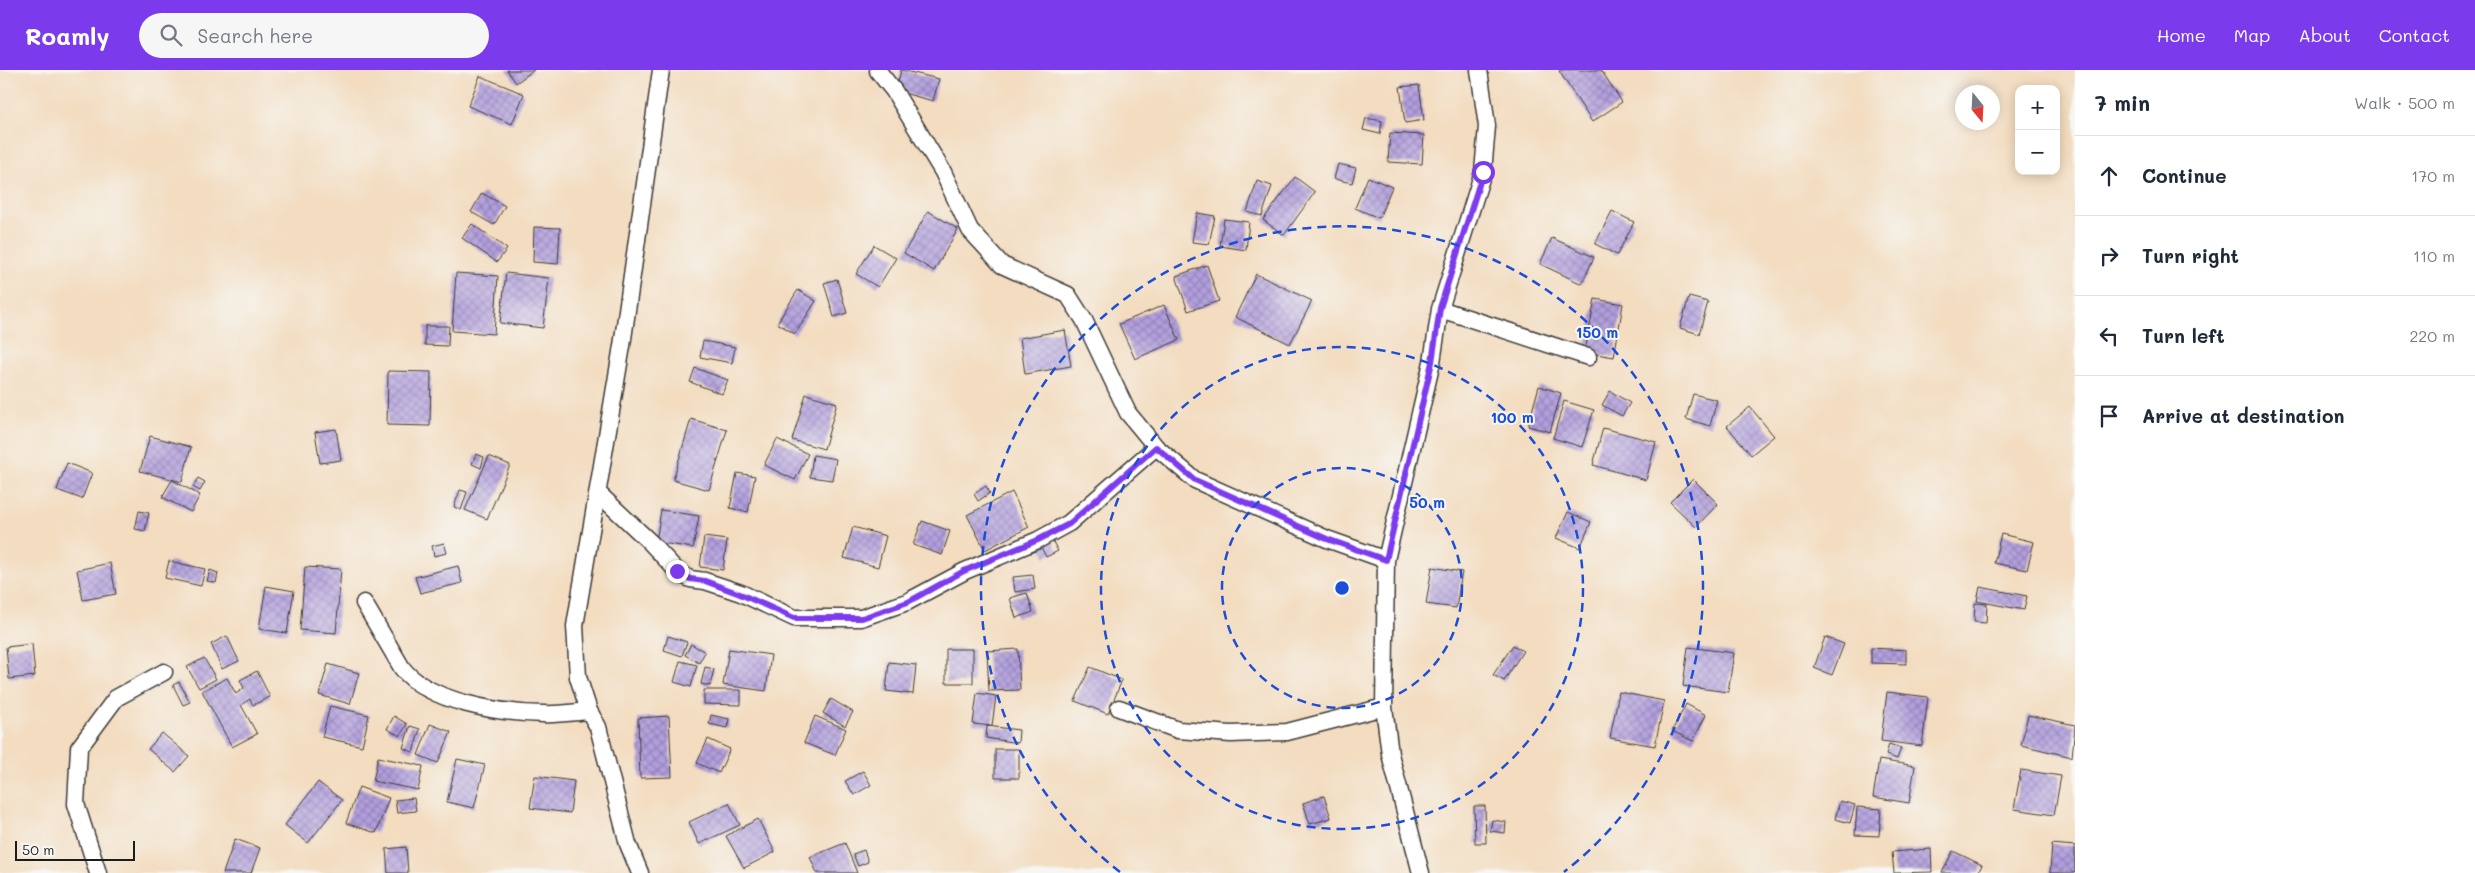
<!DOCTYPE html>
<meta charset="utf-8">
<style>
body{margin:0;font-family:Mali,sans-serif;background:#f6f6f7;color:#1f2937}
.controls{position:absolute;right:15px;top:15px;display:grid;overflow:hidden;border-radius:10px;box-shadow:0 2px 12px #0003}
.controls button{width:45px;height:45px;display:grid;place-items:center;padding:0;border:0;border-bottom:1px solid #e0e1e3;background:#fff;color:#1f2937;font:25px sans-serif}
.compass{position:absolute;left:1955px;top:15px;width:45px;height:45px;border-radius:50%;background:#fff;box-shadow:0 2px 12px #0003;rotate:162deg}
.scale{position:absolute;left:15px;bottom:12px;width:120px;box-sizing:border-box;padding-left:5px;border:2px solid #1c1c1c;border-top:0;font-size:14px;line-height:18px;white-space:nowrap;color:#1c1c1c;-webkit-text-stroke:4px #f6f6f2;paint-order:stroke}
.stop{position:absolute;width:15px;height:15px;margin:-11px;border:4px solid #7c3aed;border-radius:50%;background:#fff}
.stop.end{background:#7c3aed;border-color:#fff;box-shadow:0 1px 5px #0008}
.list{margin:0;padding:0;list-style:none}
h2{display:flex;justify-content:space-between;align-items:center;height:65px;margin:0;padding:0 20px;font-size:21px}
h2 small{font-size:16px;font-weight:400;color:#747a83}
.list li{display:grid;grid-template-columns:32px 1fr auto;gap:15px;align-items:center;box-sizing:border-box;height:80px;padding:0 20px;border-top:1px solid #e0e1e3}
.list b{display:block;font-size:19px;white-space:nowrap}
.list em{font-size:16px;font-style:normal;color:#747a83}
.icon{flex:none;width:28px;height:28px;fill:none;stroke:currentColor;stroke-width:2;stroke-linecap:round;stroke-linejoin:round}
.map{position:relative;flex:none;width:2075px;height:803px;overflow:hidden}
header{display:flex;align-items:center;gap:30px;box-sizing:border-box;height:70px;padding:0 25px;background:#7c3aed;color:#fff}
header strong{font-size:24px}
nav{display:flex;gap:28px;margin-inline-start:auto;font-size:18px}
.search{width:350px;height:45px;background:#f6f6f7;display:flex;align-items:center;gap:12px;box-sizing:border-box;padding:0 18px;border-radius:28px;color:#747a83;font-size:19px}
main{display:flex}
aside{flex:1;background:#fff}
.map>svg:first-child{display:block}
</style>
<header>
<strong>Roamly</strong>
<div class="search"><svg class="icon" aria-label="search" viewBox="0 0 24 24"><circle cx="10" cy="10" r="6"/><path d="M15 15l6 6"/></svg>Search here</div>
<nav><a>Home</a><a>Map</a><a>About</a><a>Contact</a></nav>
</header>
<main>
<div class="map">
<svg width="2075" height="803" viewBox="0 0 2075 803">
<defs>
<pattern id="building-cross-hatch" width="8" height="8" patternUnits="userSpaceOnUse" patternTransform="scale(1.25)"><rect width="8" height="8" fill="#b29fde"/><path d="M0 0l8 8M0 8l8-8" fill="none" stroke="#9081b3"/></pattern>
</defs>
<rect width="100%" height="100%" fill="#f6f6f2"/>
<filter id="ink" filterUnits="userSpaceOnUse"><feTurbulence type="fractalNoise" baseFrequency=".02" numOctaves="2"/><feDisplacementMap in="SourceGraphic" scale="10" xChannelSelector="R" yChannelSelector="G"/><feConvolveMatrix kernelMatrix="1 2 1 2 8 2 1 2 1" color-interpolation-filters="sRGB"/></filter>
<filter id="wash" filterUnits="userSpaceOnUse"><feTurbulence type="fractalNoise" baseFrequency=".0096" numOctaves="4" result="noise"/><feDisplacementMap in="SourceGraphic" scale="20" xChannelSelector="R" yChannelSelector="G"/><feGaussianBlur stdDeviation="1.12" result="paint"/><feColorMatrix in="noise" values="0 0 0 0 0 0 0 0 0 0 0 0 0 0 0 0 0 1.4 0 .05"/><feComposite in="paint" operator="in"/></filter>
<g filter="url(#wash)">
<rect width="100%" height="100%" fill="#f3dcbf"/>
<g id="blocks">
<path fill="url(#building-cross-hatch)" d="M507,0H534L516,13Z
M901,0L939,9L933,31L896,21Z
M1561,0H1601L1622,32L1592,52L1559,1Z
M480,6L524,24L512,54L468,36Z
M1419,15L1424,50L1405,53L1400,17Z
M1366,48L1382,51L1380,64L1363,60Z
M1390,63L1424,65L1422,94L1388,92Z
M1338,94L1356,98L1352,113L1334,109Z
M1295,107L1315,122L1284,165L1263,150Z
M1368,107L1392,117L1379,148L1355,138Z
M1257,111L1272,116L1262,146L1247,142Z
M482,123L505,136L494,155L471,142Z
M928,141L958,159L934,201L904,183Z
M1612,141L1634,152L1617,185L1595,174Z
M1197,143L1215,146L1209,174L1192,172Z
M1224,149L1249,152L1246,180L1220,176Z
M472,154L507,179L497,192L462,168Z
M534,157L560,158L558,194L533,192Z
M1552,168L1594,187L1582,214L1540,194Z
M874,175L896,188L878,217L856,204Z
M1207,195L1219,231L1188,241L1176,206Z
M456,203L498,206L494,264L452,261Z
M506,203L549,208L543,258L500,253Z
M1256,204L1312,231L1290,274L1235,247Z
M837,209L847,243L834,247L824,213Z
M798,220L816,231L795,264L777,253Z
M1689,227L1708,232L1699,264L1680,258Z
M1595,229L1623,234L1614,287L1585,282Z
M1164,235L1179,270L1135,289L1119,254Z
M425,256H449L448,276L425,275Z
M1065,260L1071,296L1025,304L1020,268Z
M703,271L735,277L732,293L700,287Z
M695,298L728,310L722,324L690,312Z
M388,301L431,302L430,356L387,355Z
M1539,316L1561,323L1550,362L1528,356Z
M1610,321L1630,333L1622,346L1602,335Z
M806,324L837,333L824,379L792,370Z
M1693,324L1717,330L1710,356L1686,349Z
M1564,331L1594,340L1582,377L1553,368Z
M1750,337L1774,366L1751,385L1727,356Z
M691,349L727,360L709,420L673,410Z
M1603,358L1656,372L1646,410L1593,395Z
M336,359L341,390L320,393L315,362Z
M150,366L191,377L182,412L140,401Z
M777,369L808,384L795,410L764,395Z
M476,384L484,387L481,398L472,394Z
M813,385L836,389L832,410L810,407Z
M489,386L510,395L487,449L465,440Z
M67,393L92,403L82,429L57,420Z
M737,403L755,406L748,442L730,438Z
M198,408L205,412L200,421L193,417Z
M1693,409L1718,434L1696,457L1670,432Z
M172,410L200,425L191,442L162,427Z
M986,416L990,423L978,431L974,424Z
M460,420L467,422L461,440L454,437Z
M1012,422L1029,457L985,480L967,445Z
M661,440L699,446L693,478L656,472Z
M139,441L149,443L145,461L135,459Z
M1568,442L1591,452L1580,478L1556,468Z
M922,451L950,461L942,485L913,475Z
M853,457L886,466L878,497L844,488Z
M2001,464L2034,472L2027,500L1994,493Z
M1049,465L1058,481L1046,487L1038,471Z
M704,467L727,470L723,500L700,497Z
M444,473L447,483L434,486L432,476Z
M169,491L205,499L201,516L165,508Z
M110,493L116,524L83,530L77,500Z
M458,496L462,513L420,523L415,507Z
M305,497L341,499L336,563L300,560Z
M1432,497L1462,502L1456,538L1426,534Z
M210,500L218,503L216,513L207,511Z
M1033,505L1035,519L1015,522L1013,507Z
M266,516L294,521L287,563L259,559Z
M1980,517L2027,526L2024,540L1977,531Z
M1027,523L1033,542L1016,548L1010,528Z
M1975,533L1987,534L1986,553L1974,552Z
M227,566L239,591L222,599L211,574Z
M668,566L687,572L682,586L664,580Z
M1825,567L1844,574L1832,605L1814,598Z
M32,574L35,606L9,609L6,577Z
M691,574L705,582L699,593L685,585Z
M1513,575L1523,581L1504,611L1493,605Z
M1688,577L1734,583L1728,622L1683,616Z
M1871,578L1906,580V594L1871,593Z
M729,579L771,585L766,621L723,615Z
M946,579H973V613H946Z
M1018,579L1020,620L989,621L987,581Z
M204,588L216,609L199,618L187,597Z
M680,591L697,595L691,617L674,612Z
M889,592L916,595L913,624L886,621Z
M328,594L359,603L350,634L319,625Z
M705,597L714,599L710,616L701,614Z
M1090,597L1122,610L1108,644L1075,631Z
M257,601L270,627L253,635L250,629L241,635L257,664L232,677L202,621L227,608L236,624L244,618L240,610Z
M179,612L190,632L183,635L173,615Z
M704,620H741V635L704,634Z
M1619,622L1664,631L1655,676L1610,668Z
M1887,622L1928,627L1922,676L1881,671Z
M977,623L996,626L992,656L973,654Z
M831,629L853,642L845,656L823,643Z
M1686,634L1706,645L1693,671L1672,661Z
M330,636L369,645L362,676L322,667Z
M711,645L729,649L727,658L709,654Z
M2028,645L2075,655L2072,687L2021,675Z
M394,646L407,654L400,666L387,659Z
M669,646L672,707L640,708L638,648Z
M815,646L846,659L835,685L804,673Z
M430,654L451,662L438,693L418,685Z
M410,656L420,659L413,682L403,678Z
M987,656L1019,660L1018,673L986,668Z
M162,663L189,686L175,702L148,679Z
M708,669L730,679L719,703L697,693Z
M1889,674L1901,678L1897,689L1886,685Z
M995,679H1019V708H995Z
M378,687L423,696L418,720L373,711Z
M457,689L485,695L474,738L447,732Z
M1879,690L1915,696L1909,733L1873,727Z
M2021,700L2061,706L2054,745L2014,739Z
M863,701L871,715L854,725L845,711Z
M535,706L574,711L570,743L530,738Z
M318,712L342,730L308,773L285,755Z
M359,717L389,728L376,763L346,753Z
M1324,726L1331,748L1310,754L1303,733Z
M414,728L416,741L397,743L395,730Z
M1840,731L1855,735L1850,753L1835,749Z
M729,733L740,755L699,774L689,752Z
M1474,736H1485L1486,773H1475Z
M1857,737L1881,739L1879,766L1855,765Z
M758,749L775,782L744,798L726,766Z
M1492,750L1506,752L1505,763L1490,761Z
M235,769L260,778L251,803H223Z
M845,773L857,803H817L810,787Z
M2052,774L2075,776V803H2050Z
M406,777L408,803H388L386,779Z
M1931,779L1932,802L1894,803L1892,782Z
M864,780L868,792L858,796L853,784Z
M1953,781L1982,795L1978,803H1942Z"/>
</g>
</g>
<g filter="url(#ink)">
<use href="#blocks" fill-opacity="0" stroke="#3c3934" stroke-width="1"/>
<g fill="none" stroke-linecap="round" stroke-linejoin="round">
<g stroke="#3c3934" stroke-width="19">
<path id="minor" d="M878,1L894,21L943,102L970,160L1002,195L1068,225L1084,250L1128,343L1156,377L1195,410L1327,469L1386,490
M1440,239L1588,287
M598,423L650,472L677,501L690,509L705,511L741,523L794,548H861L907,532L965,501L1038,470L1069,453L1156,377
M364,533L402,598C429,633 501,643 543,644C558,645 574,642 589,641
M1119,638L1178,660L1231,664L1287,662L1384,637
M98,803L76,734L79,678L116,628L164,602
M640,803L628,774L598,657L589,641L578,607L575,556L622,276L661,0
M1421,803L1390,684L1384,637L1386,490L1432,292L1440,239L1483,102L1487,56L1479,0"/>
</g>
<use href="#minor" stroke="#fff" stroke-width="16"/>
</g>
</g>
<g fill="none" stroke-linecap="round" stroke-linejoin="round" filter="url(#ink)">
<path stroke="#7c3aed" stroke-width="6" d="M677,501L690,509L705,511L740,524L794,548H862L908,532L964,501L1038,470L1069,454L1156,377L1195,410L1327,469L1386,490L1432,292L1440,238L1483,102"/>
</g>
<g fill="none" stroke="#1d4ed8" stroke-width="2.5" stroke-dasharray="9 6">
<circle cx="1342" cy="518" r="120"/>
<circle cx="1342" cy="518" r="241"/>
<path d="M1120 802A361 361 0 1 1 1564 802"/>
</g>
<circle cx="1342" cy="518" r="8" fill="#1d4ed8" stroke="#f6f6f2" stroke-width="2.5"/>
<g font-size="15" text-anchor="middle" font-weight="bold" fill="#1d4ed8" stroke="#f6f6f2" stroke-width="4" stroke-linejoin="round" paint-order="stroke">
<text x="1597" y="268">150 m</text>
<text x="1512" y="353">100 m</text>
<text x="1427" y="438">50 m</text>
</g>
</svg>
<div class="controls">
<button>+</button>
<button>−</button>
</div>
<svg class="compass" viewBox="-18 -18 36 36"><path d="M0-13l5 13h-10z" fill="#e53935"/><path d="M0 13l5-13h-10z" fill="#747a83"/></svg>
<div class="scale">50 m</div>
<div class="stop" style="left:1483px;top:102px"></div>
<div class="stop end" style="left:677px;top:501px"></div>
</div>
<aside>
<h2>7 min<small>Walk · 500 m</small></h2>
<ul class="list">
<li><svg class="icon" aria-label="ahead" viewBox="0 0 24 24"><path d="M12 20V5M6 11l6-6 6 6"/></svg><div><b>Continue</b></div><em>170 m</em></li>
<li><svg class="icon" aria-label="right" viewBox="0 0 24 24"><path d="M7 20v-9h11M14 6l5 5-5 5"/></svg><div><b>Turn right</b></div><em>110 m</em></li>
<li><svg class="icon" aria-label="left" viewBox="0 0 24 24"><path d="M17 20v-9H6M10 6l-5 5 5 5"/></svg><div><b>Turn left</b></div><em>220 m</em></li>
<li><svg class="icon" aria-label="arrive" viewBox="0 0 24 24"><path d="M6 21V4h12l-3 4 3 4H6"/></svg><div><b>Arrive at destination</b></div></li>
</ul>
</aside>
</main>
